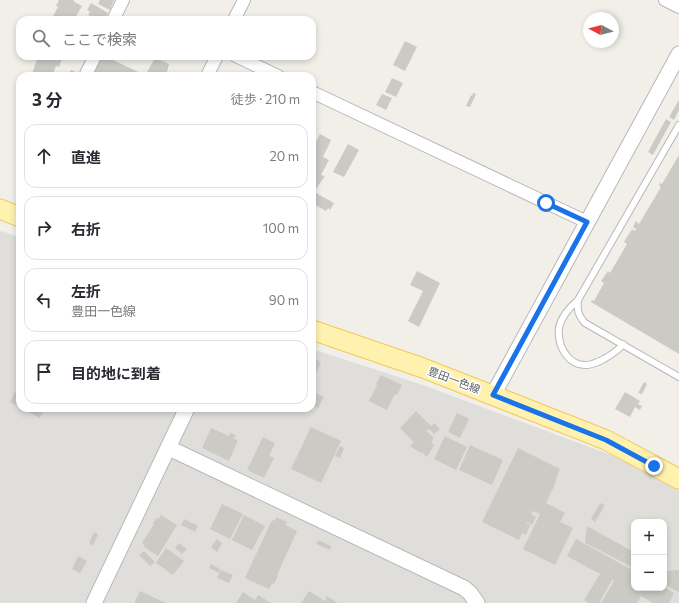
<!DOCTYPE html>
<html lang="ja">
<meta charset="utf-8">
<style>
body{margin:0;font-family:Commissioner,"Noto Sans JP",sans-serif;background:#f2f2f3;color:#2b2b33}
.controls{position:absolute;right:12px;bottom:12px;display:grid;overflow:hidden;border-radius:8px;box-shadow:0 2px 6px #0003}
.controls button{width:36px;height:36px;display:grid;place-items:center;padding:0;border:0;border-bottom:1px solid #e1e1e2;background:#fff;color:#2b2b33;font:20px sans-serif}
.compass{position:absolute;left:583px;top:12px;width:36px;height:36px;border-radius:50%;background:#fff;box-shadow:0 2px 6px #0003;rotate:277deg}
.stop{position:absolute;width:12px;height:12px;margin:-9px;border:3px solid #1a73e8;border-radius:50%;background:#fff}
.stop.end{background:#1a73e8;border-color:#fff;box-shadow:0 1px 4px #0008}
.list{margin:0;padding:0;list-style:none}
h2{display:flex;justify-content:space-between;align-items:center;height:52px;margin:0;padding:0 16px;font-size:17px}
h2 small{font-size:13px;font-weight:400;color:#7c7c81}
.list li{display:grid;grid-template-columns:26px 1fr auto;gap:12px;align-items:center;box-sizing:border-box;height:64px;margin:0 8px 8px;padding:0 8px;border:1px solid #e1e1e2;border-radius:12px}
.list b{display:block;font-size:15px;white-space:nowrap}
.list p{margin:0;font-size:13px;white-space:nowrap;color:#7c7c81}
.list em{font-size:13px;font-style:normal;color:#7c7c81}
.icon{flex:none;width:22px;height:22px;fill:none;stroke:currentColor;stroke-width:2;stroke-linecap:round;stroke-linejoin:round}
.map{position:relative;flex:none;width:679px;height:603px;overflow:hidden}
.search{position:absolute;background:#fff;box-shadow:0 2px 6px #0003;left:16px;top:16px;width:300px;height:44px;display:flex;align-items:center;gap:10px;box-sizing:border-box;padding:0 14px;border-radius:12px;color:#7c7c81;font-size:15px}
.panel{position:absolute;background:#fff;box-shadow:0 2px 6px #0003;left:16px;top:72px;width:300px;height:340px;border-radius:12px}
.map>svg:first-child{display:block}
</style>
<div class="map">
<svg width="679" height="603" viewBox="0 0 679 603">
<rect width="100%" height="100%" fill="#f1efe8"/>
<path fill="#e0deda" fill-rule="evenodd" d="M2,231L20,238V408H312V349L420,384L619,458L679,491V603H0V232ZM634,522H664V588H634Z"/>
<path fill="#cccac5" d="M59,0H74L73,1L82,6L74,20L71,19L70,20H51L58,7L56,6Z
M100,0H114L110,10L98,4Z
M91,3L108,13L104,20H97L88,15L90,12L87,10Z
M405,41L417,47L405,71L393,65Z
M38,56H64L63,59H62L59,67L56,66L52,76H38L32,74Z
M97,56H105L138,72L136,76H87Z
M153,56H168L166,61Z
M155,58L169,64L166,76H145Z
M71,70L80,74L79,76H68Z
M392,78L403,83L396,97L385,92Z
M473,93L476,94L470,107L466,106L471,95L472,96Z
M382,94L392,98L386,110L376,105Z
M679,100V110L674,120L669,117Z
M666,119L671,122L653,155L648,152Z
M320,134L331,140L323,157L329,160L321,175L325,176L314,192L334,203L330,210L328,208L326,211L312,203V149Z
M348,144L359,150L344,177L333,172Z
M679,155V354L591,302L592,300L594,301L604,283L601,281L608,271L610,273L627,244L624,242L632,229L635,231L636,229L633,227L636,221L639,224L661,187L659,185L660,183L662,184Z
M417,271L440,283L419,327L408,321L423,291L410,285Z
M312,357L321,362L312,382Z
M381,375L402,385L397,395L395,394L387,410L369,401L377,385L376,384Z
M644,382L647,384L642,394L638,393Z
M20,383V407L10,402Z
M312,391L324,397L318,408L312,405Z
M625,392L640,401L638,404L642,406L640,410L635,407L630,417L615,409Z
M21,408H45L40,418Z
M416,411L431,426L434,423L440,429L434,434L429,429L426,431L434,438L431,442L434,445L427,457L422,452L421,453L410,446L414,442L400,428Z
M457,413L469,419L460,438L448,432Z
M311,427L341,441L321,483L291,469Z
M211,428L229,436L230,433L236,435L234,439L238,440L229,461L202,448Z
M445,436L467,447L456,470L434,459Z
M263,437L275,443L269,456L274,458L264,478L247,470Z
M470,445L503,460L492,485L459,470Z
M340,446L344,448L340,458L335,456Z
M518,448L560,469L555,482H556L546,503L565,513L560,522L573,528L555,565L523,549L540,514L533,511L531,514L536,517L532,525L526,522V523L530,525L526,535L522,533L519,540L482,522Z
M600,503L605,505L595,522L591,519Z
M222,504L243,514L230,539L210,529Z
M161,515L177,525L158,556L144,547L145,545L142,543L154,524L153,523L156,518L158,519Z
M244,515L265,526L252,550L232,540Z
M276,517L287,522L285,525L297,531L277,575L278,576L274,584L272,583L269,589L245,578L272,520L275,521Z
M184,519L198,526L195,532L181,525Z
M587,526L634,552V568L585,543Z
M94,532L98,534L93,546L89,543Z
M217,539L222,543L217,552L211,547Z
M576,539L634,571V588H665L674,593L669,603H653L641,596L637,603H601L614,581L612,580L599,603H589L584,600L600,574L567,556Z
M318,540L331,546L330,550L316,544Z
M179,543L187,549L182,554L175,548Z
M166,548L184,561L173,575L156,563Z
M144,551L155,562L150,566L139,555Z
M78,556L87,561L80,573L72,569Z
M211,564L220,569L219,573L209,568Z
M664,569L668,571L679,570V592L664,584Z
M221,570L233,575L229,583L217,578Z
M140,591L166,603H134Z
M309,591L325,601L327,596L338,603H301Z
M243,592L255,600L258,595L271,603H236Z"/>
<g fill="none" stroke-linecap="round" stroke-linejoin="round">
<g stroke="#b5b8bc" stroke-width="8">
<path id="service" d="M679,125L578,300C577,310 578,315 585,323L679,377
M578,300C570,307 561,316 559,328C557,347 570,370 592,364C596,363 600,361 604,359C611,355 618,351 623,344"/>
</g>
<g stroke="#b5b8bc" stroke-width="14">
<path id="minor" d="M665,0L679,7
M113,20L123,0
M234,20L244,0
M236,56L278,76
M85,76L95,56
M207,76L217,56
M312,92L587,222"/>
</g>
<g stroke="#b5b8bc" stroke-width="17">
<path id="tertiary" d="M493,395L679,54
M169,448L464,588L470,593L477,603
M94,603L187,408"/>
</g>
<g stroke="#f2c960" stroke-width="21">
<path id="primary" d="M0,209L20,217
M312,330L423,368L581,430L606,440L679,479"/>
</g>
<use href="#service" stroke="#fff" stroke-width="6"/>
<use href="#minor" stroke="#fff" stroke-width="12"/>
<use href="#tertiary" stroke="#fff" stroke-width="15"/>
<use href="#primary" stroke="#fff2af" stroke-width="19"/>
</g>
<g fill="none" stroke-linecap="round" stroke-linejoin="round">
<path stroke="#1a73e8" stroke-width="5" d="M546,203L587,222L493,395L606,440L654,466"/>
</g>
<g text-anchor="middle" stroke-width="3" stroke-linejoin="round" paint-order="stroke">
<g font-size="11" fill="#5f6368" stroke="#fff">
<text transform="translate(454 380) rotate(21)" y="4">豊田一色線</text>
</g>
</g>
</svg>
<div class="controls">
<button>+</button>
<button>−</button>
</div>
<svg class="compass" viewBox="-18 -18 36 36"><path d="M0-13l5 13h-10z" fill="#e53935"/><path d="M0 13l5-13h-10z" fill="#7c7c81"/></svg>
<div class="stop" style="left:546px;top:203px"></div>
<div class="stop end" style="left:654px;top:466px"></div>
<div class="search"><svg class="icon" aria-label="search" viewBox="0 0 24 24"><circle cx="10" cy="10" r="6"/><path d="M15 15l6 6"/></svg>ここで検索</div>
<section class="panel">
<h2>3 分<small>徒歩 · 210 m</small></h2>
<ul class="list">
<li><svg class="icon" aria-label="ahead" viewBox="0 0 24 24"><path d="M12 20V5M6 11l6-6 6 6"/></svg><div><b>直進</b></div><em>20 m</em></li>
<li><svg class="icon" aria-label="right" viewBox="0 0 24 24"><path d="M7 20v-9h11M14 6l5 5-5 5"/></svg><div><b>右折</b></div><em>100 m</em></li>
<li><svg class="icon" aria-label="left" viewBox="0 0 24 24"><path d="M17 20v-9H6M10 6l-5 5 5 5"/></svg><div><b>左折</b><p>豊田一色線</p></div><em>90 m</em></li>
<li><svg class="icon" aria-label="arrive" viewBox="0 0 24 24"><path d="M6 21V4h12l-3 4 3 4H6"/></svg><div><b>目的地に到着</b></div></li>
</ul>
</section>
</div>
